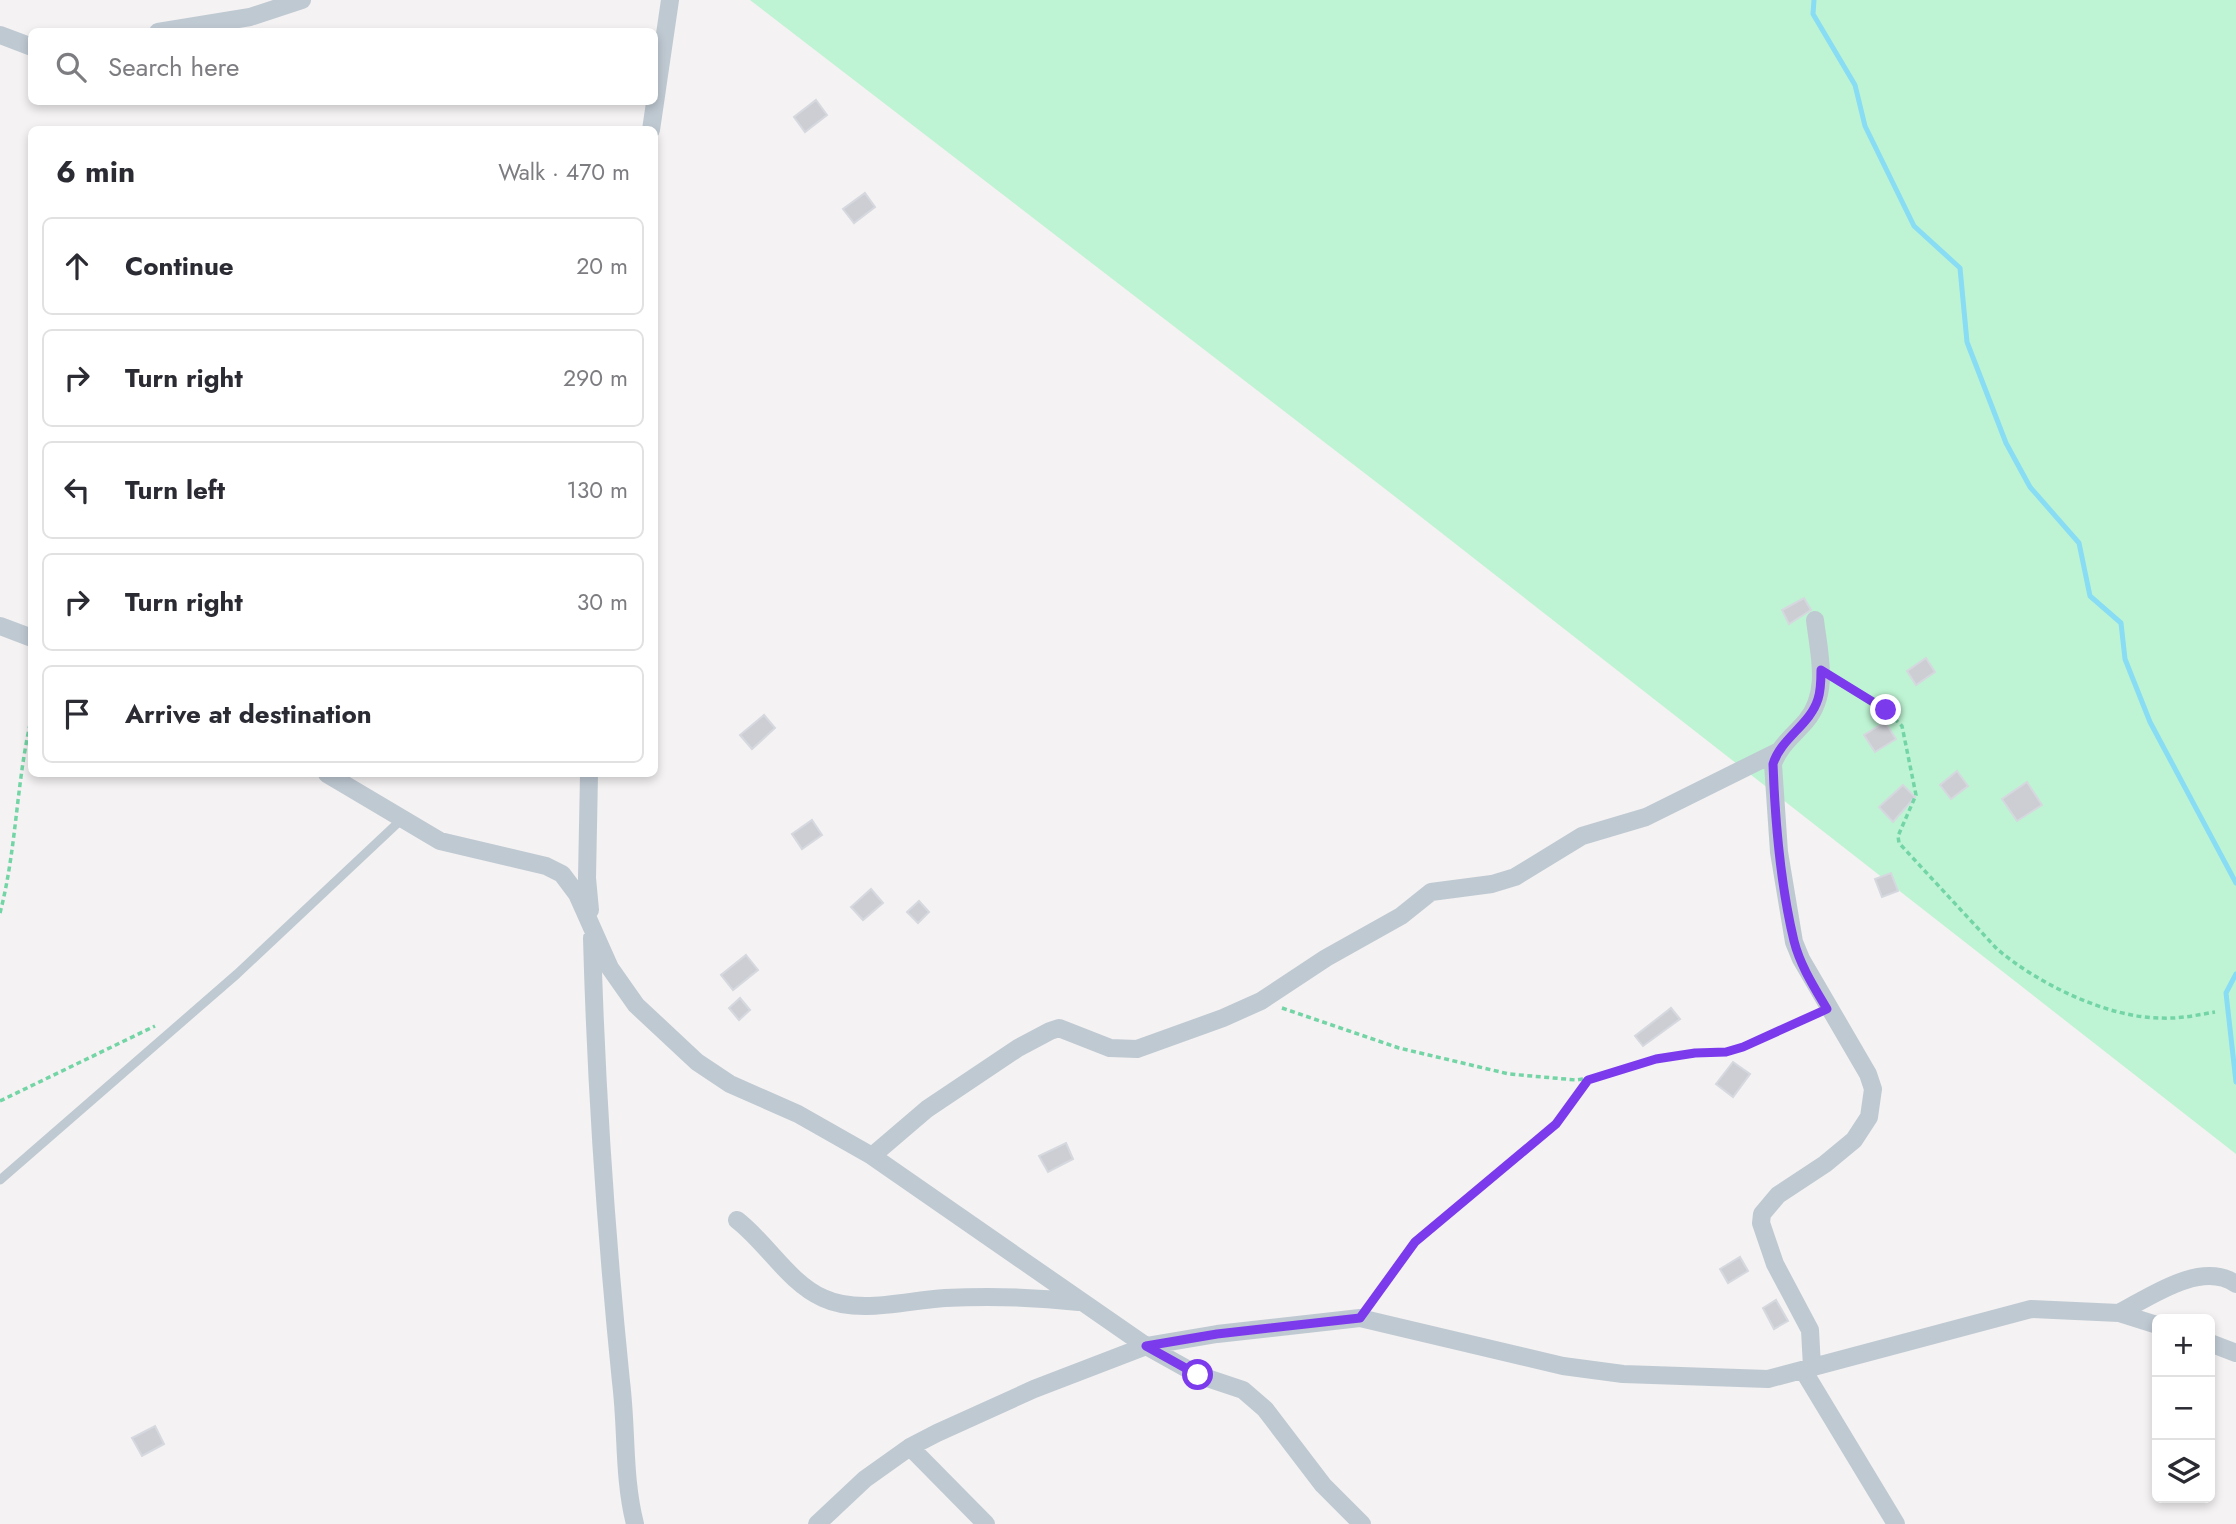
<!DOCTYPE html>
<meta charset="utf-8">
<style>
body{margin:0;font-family:Jost,sans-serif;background:#f2f2f3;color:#2b2b33}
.controls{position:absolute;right:21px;bottom:21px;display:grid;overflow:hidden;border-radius:10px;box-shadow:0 4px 10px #0003}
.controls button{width:63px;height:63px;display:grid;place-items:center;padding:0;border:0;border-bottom:2px solid #e1e1e2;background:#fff;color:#2b2b33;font:35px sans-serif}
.stop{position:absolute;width:21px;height:21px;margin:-16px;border:5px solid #7c3aed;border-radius:50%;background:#fff}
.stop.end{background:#7c3aed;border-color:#fff;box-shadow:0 2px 7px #0008}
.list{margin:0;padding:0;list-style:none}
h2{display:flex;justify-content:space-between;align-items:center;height:91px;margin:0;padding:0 28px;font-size:30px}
h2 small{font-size:23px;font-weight:400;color:#7c7c81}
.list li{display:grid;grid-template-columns:46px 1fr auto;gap:21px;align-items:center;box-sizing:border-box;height:98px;margin:0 14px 14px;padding:0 14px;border:2px solid #e1e1e2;border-radius:10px}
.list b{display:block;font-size:26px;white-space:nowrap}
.list em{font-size:23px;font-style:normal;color:#7c7c81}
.icon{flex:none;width:38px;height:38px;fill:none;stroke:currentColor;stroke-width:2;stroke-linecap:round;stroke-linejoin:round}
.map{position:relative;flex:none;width:2236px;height:1524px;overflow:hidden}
.search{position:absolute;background:#fff;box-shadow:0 4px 10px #0003;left:28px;top:28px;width:630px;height:77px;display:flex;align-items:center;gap:18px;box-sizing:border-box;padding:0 24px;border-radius:10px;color:#7c7c81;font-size:26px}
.panel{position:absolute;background:#fff;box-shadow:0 4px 10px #0003;left:28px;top:126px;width:630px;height:651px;border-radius:10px}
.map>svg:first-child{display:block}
</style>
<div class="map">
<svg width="2236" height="1524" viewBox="0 0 2236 1524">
<rect width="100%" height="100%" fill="#f4f2f2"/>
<path fill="#bef4d3" d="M750,0H2236V1154L1393,495Z"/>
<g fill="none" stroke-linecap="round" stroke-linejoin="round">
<path stroke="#88dcf4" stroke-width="5" d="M1814,0L1813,14L1855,85L1865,126L1914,226L1960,268L1967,342L2006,443L2030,487L2079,543L2090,596L2121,623L2125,659L2150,722L2236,883
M2236,974L2226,993L2236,1082"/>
</g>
<path fill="#ccced4" stroke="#d5d8de" stroke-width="2" d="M816,100L827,115L805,132L794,117Z
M865,193L875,207L854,223L843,209Z
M1804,598L1811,610L1789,624L1782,610Z
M1926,658L1935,672L1916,685L1907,671Z
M764,715L775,728L752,749L740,735Z
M1885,722L1896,739L1875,752L1864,735Z
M1957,771L1968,786L1951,799L1940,785Z
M2027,782L2042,805L2017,821L2002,799Z
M1903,785L1915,797L1893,822L1879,807Z
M812,820L822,835L802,849L792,834Z
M1891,873L1898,891L1882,897L1875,879Z
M871,889L883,903L863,920L851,907Z
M919,901L929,912L918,923L907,912Z
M746,955L758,970L733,990L721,975Z
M740,998L750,1010L739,1020L729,1008Z
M1671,1008L1680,1019L1643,1046L1635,1036Z
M1733,1062L1750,1074L1733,1097L1716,1084Z
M1066,1143L1073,1159L1048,1172L1039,1156Z
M1740,1257L1748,1271L1728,1283L1720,1269Z
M1776,1300L1788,1321L1774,1329L1763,1308Z
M155,1426L164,1444L142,1456L132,1438Z"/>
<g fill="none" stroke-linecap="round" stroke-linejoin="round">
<path stroke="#73d5a6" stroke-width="3.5" stroke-dasharray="5 3.5" stroke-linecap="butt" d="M1838,681L1886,710L1902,726L1916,795L1898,836L1899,843L1997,949C2037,983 2107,1018 2161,1018C2180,1019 2197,1015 2215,1012
M0,913C17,848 16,781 32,716
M1282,1008L1399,1048L1509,1074L1576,1080L1607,1075L1656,1059L1695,1053L1726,1052L1813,1015
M0,1101L155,1026
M1371,1302L1415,1243L1556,1124L1588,1080"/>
<path stroke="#bfc9d2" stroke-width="9" d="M0,1180L237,974L402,819"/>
<path stroke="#bfc9d2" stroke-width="18" d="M158,32L250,17L302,0
M0,35L32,47
M651,130L670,0
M0,626L32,638
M327,774L440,841L546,866L562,874L577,894L610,968L636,1005L697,1062L730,1084L798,1114L872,1156L1146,1346L1198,1375L1243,1390L1265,1409L1323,1485L1362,1524
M589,774L587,878L590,910
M592,938C596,1086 606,1234 621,1382C627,1429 623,1477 635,1524
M872,1156L927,1109L1018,1048L1050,1031L1059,1028L1110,1048L1137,1049L1223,1018L1261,1001L1326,958L1401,916L1431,892L1492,884L1515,877L1582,836L1646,817L1777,752
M737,1220C767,1243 788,1282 823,1298C859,1315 908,1300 945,1298C990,1296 1035,1297 1079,1302
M2119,1313C2151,1296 2202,1260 2236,1284
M2210,1343L2236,1353
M1812,1367L1810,1330L1775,1264L1761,1223L1762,1214L1778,1195L1825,1164L1854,1140L1869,1117L1873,1089L1868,1074L1801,959L1794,942L1779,852L1773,764C1779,746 1794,735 1806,721C1830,692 1819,654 1815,620
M1803,1370L1896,1524
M910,1447L986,1524
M817,1524L865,1479L910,1447L937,1433L1034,1389L1146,1346L1217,1334L1360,1318L1563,1366L1623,1374L1768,1379L2031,1309L2119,1313L2157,1325"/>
</g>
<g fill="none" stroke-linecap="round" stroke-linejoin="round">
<path stroke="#7c3aed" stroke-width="9" d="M1198,1375L1146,1346L1217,1334L1360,1318L1415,1242L1556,1124L1588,1080L1656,1059L1695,1053L1726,1052L1743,1047L1827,1009C1814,987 1800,965 1794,941C1781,887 1775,819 1773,764C1781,738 1810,725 1818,699C1821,690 1821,680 1821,670L1886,710"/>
</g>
</svg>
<div class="controls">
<button>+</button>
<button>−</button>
<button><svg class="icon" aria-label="layers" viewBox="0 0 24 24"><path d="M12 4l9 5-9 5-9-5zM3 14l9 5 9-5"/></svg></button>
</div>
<div class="stop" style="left:1198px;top:1375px"></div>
<div class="stop end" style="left:1886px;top:710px"></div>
<div class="search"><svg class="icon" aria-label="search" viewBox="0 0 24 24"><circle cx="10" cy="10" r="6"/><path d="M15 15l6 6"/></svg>Search here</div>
<section class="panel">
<h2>6 min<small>Walk · 470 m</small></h2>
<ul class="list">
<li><svg class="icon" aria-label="ahead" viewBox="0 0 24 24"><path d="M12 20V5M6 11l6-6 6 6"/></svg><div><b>Continue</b></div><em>20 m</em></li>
<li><svg class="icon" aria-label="right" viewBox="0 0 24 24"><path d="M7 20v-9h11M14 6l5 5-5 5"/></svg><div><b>Turn right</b></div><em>290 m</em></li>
<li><svg class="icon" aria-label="left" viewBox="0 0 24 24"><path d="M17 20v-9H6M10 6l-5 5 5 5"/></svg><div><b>Turn left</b></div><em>130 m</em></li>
<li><svg class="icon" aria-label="right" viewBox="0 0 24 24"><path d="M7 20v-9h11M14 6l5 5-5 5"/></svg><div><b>Turn right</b></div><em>30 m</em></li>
<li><svg class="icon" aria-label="arrive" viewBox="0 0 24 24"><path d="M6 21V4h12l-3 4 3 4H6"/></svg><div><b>Arrive at destination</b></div></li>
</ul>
</section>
</div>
